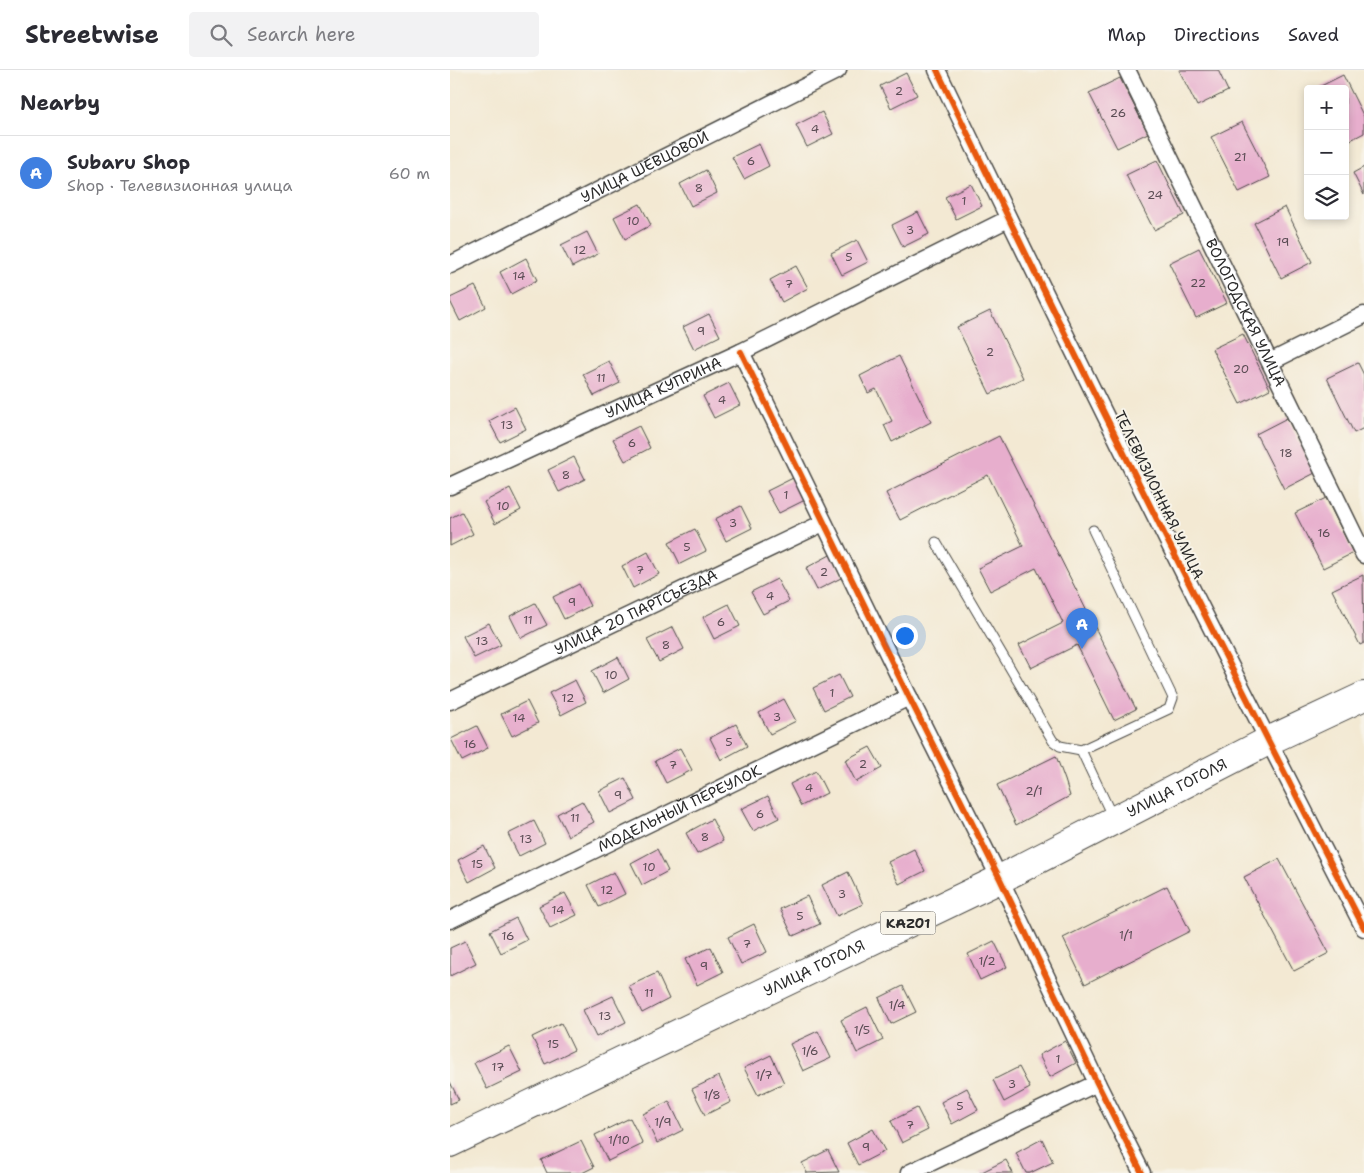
<!DOCTYPE html>
<meta charset="utf-8">
<style>
body{margin:0;font-family:"Shantell Sans",sans-serif;background:#f2f2f3;color:#2b2b33}
.controls{position:absolute;right:15px;top:15px;display:grid;overflow:hidden;border-radius:5px;box-shadow:0 2px 8px #0003}
.controls button{width:45px;height:45px;display:grid;place-items:center;padding:0;border:0;border-bottom:1px solid #e1e1e2;background:#fff;color:#2b2b33;font:25px sans-serif}
.you{position:absolute;left:454px;top:565px;width:18px;height:18px;margin:-12px;border:4px solid #fff;border-radius:50%;background:#1a73e8;box-shadow:0 0 0 8px #1a73e833}
.badge{display:grid;place-items:center;width:32px;height:32px;border-radius:50%;background:#1a73e8;color:#fff;font-size:16px;font-weight:700}
.pin{position:absolute;translate:-50% -41px;filter:drop-shadow(0 1px 2px #0008)}
.pin::after{content:'';position:absolute;top:26px;width:18px;height:15px;background:inherit;clip-path:polygon(0 0,100% 0,50% 100%)}
.list{margin:0;padding:0;list-style:none}
h2{display:flex;justify-content:space-between;align-items:center;height:65px;margin:0;padding:0 20px;font-size:21px}
h2 small{font-size:16px;font-weight:400;color:#7c7c81}
.list li{display:grid;grid-template-columns:32px 1fr auto;gap:15px;align-items:center;box-sizing:border-box;height:75px;padding:0 20px;border-top:1px solid #e1e1e2}
.list b{display:block;font-size:19px;white-space:nowrap}
.list p{margin:0;font-size:16px;white-space:nowrap;color:#7c7c81}
.list em{font-size:16px;font-style:normal;color:#7c7c81}
.icon{flex:none;width:28px;height:28px;fill:none;stroke:currentColor;stroke-width:2;stroke-linecap:round;stroke-linejoin:round}
.map{position:relative;flex:none;width:914px;height:1103px;overflow:hidden}
header{display:flex;align-items:center;gap:30px;box-sizing:border-box;height:70px;padding:0 25px;background:#fff;border-bottom:1px solid #e1e1e2}
header strong{font-size:24px}
nav{display:flex;gap:28px;margin-inline-start:auto;font-size:18px}
.search{width:350px;height:45px;background:#f2f2f3;display:flex;align-items:center;gap:12px;box-sizing:border-box;padding:0 18px;border-radius:5px;color:#7c7c81;font-size:19px}
main{display:flex}
aside{flex:1;background:#fff}
.map>svg:first-child{display:block}
</style>
<header>
<strong>Streetwise</strong>
<div class="search"><svg class="icon" aria-label="search" viewBox="0 0 24 24"><circle cx="10" cy="10" r="6"/><path d="M15 15l6 6"/></svg>Search here</div>
<nav><a>Map</a><a>Directions</a><a>Saved</a></nav>
</header>
<main>
<aside>
<h2>Nearby<small></small></h2>
<ul class="list">
<li><span class="badge" style="background:#3f7fe0">A</span><div><b>Subaru Shop</b><p>Shop · Телевизионная улица</p></div><em>60 m</em></li>
</ul>
</aside>
<div class="map">
<svg width="914" height="1103" viewBox="0 0 914 1103">
<rect width="100%" height="100%" fill="#f7f3e8"/>
<filter id="ink" filterUnits="userSpaceOnUse"><feTurbulence type="fractalNoise" baseFrequency=".02" numOctaves="2"/><feDisplacementMap in="SourceGraphic" scale="10" xChannelSelector="R" yChannelSelector="G"/><feConvolveMatrix kernelMatrix="1 2 1 2 8 2 1 2 1" color-interpolation-filters="sRGB"/></filter>
<filter id="wash" filterUnits="userSpaceOnUse"><feTurbulence type="fractalNoise" baseFrequency=".0096" numOctaves="4" result="noise"/><feDisplacementMap in="SourceGraphic" scale="20" xChannelSelector="R" yChannelSelector="G"/><feGaussianBlur stdDeviation="1.12" result="paint"/><feColorMatrix in="noise" values="0 0 0 0 0 0 0 0 0 0 0 0 0 0 0 0 0 1.4 0 .05"/><feComposite in="paint" operator="in"/></filter>
<g filter="url(#wash)">
<rect width="100%" height="100%" fill="#f3e9d3"/>
<g id="blocks">
<path fill="#e7aecd" d="M729,0H768L778,21L747,36Z
M456,3L467,25L441,38L430,16Z
M893,5L914,47V63L895,73V19H865Z
M670,8L698,63L667,78L639,23Z
M372,42L383,64L357,77L346,55Z
M792,52L820,107L789,122L761,67Z
M309,74L319,96L294,109L282,87Z
M707,90L734,145L704,160L676,105Z
M914,97V125L903,103Z
M256,100L267,123L241,136L230,114Z
M521,114L532,136L506,149L495,127Z
M190,134L201,155L175,169L164,147Z
M835,137L862,192L831,208L804,153Z
M468,142L479,164L453,177L442,155Z
M137,162L148,184L122,197L111,175Z
M407,170L418,192L392,205L381,183Z
M749,178L777,233L746,248L719,193Z
M76,188L87,210L61,224L50,202Z
M346,196L358,218L332,232L320,210Z
M25,216L36,237L10,251L0,231V228Z
M540,241L573,308L540,324L507,257Z
M259,244L270,266L244,279L233,257Z
M793,264L820,319L790,334L762,279Z
M449,286L481,352L442,372L434,355L442,351L426,319L418,323L410,306Z
M159,291L170,313L144,326L133,304Z
M908,293L914,305V358L904,363L877,308Z
M279,313L290,335L264,348L253,326Z
M65,337L76,359L50,372L39,351Z
M837,348L865,403L834,419L806,364Z
M189,356L200,378L175,391L163,369Z
M549,366L686,639L664,650L627,575L581,598L569,575L613,553L586,498L540,521L528,498L573,476L538,405L450,450L436,423Z
M124,387L135,409L109,422L98,400Z
M343,408L355,430L329,443L317,421Z
M60,418L71,440L45,454L34,432Z
M876,428L903,483L873,498L845,443Z
M291,436L302,458L276,471L265,449Z
M12,442L23,464L0,476V448Z
M245,459L256,481L230,494L219,472Z
M198,482L209,504L183,518L172,496Z
M382,484L393,507L367,520L356,498Z
M913,505L914,573L910,575L882,520Z
M327,509L339,531L313,544L301,522Z
M129,514L140,536L114,549L103,527Z
M85,533L97,555L71,568L60,546Z
M279,534L290,556L264,569L253,547Z
M39,553L51,575L24,588L13,566Z
M223,557L234,579L209,592L197,570Z
M168,587L179,609L153,623L142,601Z
M389,605L400,627L374,640L363,618Z
M125,610L136,632L111,645L99,623Z
M334,629L346,651L320,664L309,643Z
M77,631L88,653L62,666L51,644Z
M286,654L297,676L271,690L260,668Z
M27,656L38,678L12,691L1,669Z
M420,677L432,698L406,712L395,690Z
M230,678L242,700L216,713L205,691Z
M606,686L615,710L620,726L566,755L547,715Z
M366,701L377,723L351,736L340,714Z
M175,708L186,730L160,743L149,721Z
M318,726L329,748L303,761L291,739Z
M132,731L144,752L118,766L107,744Z
M262,749L273,771L247,784L236,763Z
M84,751L95,773L69,786L58,764Z
M34,776L45,798L19,812L8,790Z
M207,779L218,801L192,815L181,793Z
M464,779L475,801L449,814L438,792Z
M829,789L879,883L844,901L794,807Z
M164,802L175,824L149,837L138,815Z
M398,802L413,834L387,846L372,815Z
M717,816L740,861L635,914L613,868Z
M115,823L127,845L100,858L89,836Z
M357,826L370,854L343,866L330,839Z
M66,848L77,870L51,883L40,861Z
M304,854L317,882L291,894L278,867Z
M15,871L26,893L0,906V878Z
M544,871L557,897L530,910L518,884Z
M261,877L273,902L247,915L235,889Z
M207,903L219,929L192,943L179,916Z
M453,916L466,942L441,954L429,928Z
M163,926L176,952L146,967L133,940Z
M417,937L433,970L407,983L391,950Z
M111,953L124,980L95,994L82,967Z
M368,961L381,988L353,1001L340,974Z
M615,971L626,993L600,1007L589,985Z
M59,976L72,1002L37,1019L24,993Z
M321,985L334,1013L308,1025L294,998Z
M569,997L580,1018L554,1032L543,1010Z
M269,1006L281,1032L255,1045L242,1019Z
M0,1012L9,1030L0,1034Z
M517,1018L528,1040L502,1054L491,1032Z
M219,1031L233,1060L207,1073L193,1044Z
M467,1038L478,1060L452,1073L441,1051Z
M180,1048L193,1074L158,1091L145,1065Z
M423,1059L435,1081L408,1095L397,1073Z
M592,1069L603,1092L580,1103H576L566,1083Z
M131,1071L144,1097L132,1103H97L91,1090Z
M378,1080L389,1102L357,1103L352,1093Z
M556,1090L563,1103H530Z"/>
</g>
</g>
<g filter="url(#ink)">
<use href="#blocks" fill-opacity="0" stroke="#494844" stroke-width="1"/>
<g fill="none" stroke-linecap="round" stroke-linejoin="round">
<g stroke="#494844" stroke-width="11">
<path id="lane" d="M486,472L603,671L610,676L631,680L663,748
M631,680L719,639L723,628L643,460"/>
</g>
<g stroke="#494844" stroke-width="19">
<g id="street">
<path d="M487,0C625,288 768,574 914,858"/>
<path id="s1" d="M677,0L914,485"/>
<path id="s2" d="M0,195L388,0"/>
<path d="M291,282L459,627L550,809L647,1013L692,1103"/>
<path d="M820,292L914,245"/>
<path id="s3" d="M0,416L291,282L558,149"/>
<path id="s4" d="M0,631L373,453"/>
<path id="s5" d="M0,850L459,627"/>
<path d="M459,1103L647,1013"/>
</g>
</g>
<g stroke="#494844" stroke-width="30">
<g id="highway">
<path id="s6" d="M0,1073L550,809L818,671L914,626"/>
</g>
</g>
<use href="#lane" stroke="#fff" stroke-width="9"/>
<use href="#street" stroke="#fff" stroke-width="16"/>
<use href="#highway" stroke="#fff" stroke-width="28"/>
<g stroke="#f7f3e8" stroke-width="9">
<path id="cycleway" d="M487,0C625,288 768,574 914,858
M291,282L459,627L550,809L647,1013L692,1103"/>
</g>
<use href="#cycleway" stroke="#e8590c" stroke-width="6"/>
</g>
</g>
<g text-anchor="middle" stroke-width="4" stroke-linejoin="round" paint-order="stroke">
<g font-size="12" fill="#5a4c54">
<text x="449" y="25">2</text>
<text x="668" y="47">26</text>
<text x="365" y="63">4</text>
<text x="790" y="91">21</text>
<text x="301" y="95">6</text>
<text x="249" y="122">8</text>
<text x="705" y="129">24</text>
<text x="514" y="135">1</text>
<text x="183" y="155">10</text>
<text x="460" y="164">3</text>
<text x="833" y="176">19</text>
<text x="130" y="184">12</text>
<text x="399" y="191">5</text>
<text x="69" y="210">14</text>
<text x="748" y="217">22</text>
<text x="339" y="218">7</text>
<text x="251" y="265">9</text>
<text x="540" y="286">2</text>
<text x="791" y="303">20</text>
<text x="151" y="312">11</text>
<text x="272" y="334">4</text>
<text x="57" y="359">13</text>
<text x="182" y="377">6</text>
<text x="836" y="387">18</text>
<text x="116" y="409">8</text>
<text x="336" y="429">1</text>
<text x="53" y="440">10</text>
<text x="283" y="457">3</text>
<text x="874" y="467">16</text>
<text x="237" y="481">5</text>
<text x="190" y="504">7</text>
<text x="374" y="506">2</text>
<text x="320" y="530">4</text>
<text x="122" y="536">9</text>
<text x="78" y="554">11</text>
<text x="271" y="556">6</text>
<text x="32" y="575">13</text>
<text x="216" y="579">8</text>
<text x="161" y="609">10</text>
<text x="382" y="627">1</text>
<text x="118" y="632">12</text>
<text x="327" y="651">3</text>
<text x="69" y="652">14</text>
<text x="279" y="676">5</text>
<text x="20" y="678">16</text>
<text x="413" y="698">2</text>
<text x="223" y="699">7</text>
<text x="359" y="722">4</text>
<text x="584" y="725">2/1</text>
<text x="168" y="729">9</text>
<text x="310" y="748">6</text>
<text x="125" y="752">11</text>
<text x="255" y="771">8</text>
<text x="76" y="773">13</text>
<text x="27" y="798">15</text>
<text x="199" y="801">10</text>
<text x="157" y="824">12</text>
<text x="392" y="828">3</text>
<text x="108" y="844">14</text>
<text x="350" y="850">5</text>
<text x="676" y="869">1/1</text>
<text x="58" y="870">16</text>
<text x="297" y="878">7</text>
<text x="537" y="895">1/2</text>
<text x="254" y="900">9</text>
<text x="199" y="927">11</text>
<text x="447" y="939">1/4</text>
<text x="155" y="950">13</text>
<text x="412" y="964">1/5</text>
<text x="103" y="978">15</text>
<text x="360" y="985">1/6</text>
<text x="608" y="993">1</text>
<text x="48" y="1001">17</text>
<text x="314" y="1009">1/7</text>
<text x="562" y="1018">3</text>
<text x="262" y="1029">1/8</text>
<text x="510" y="1040">5</text>
<text x="213" y="1056">1/9</text>
<text x="460" y="1059">7</text>
<text x="169" y="1074">1/10</text>
<text x="416" y="1081">9</text>
</g>
<rect fill="#f7f3e8" stroke="#686764" stroke-width="1" x="430.5" y="841.5" width="55" height="23" rx="4"/>
<g font-size="14" font-weight="bold" fill="#2b2b2b">
<text x="458" y="858">KАZ01</text>
</g>
<g font-size="15" fill="#2b2b2b" stroke="#f7f3e8">
<text dy="5" stroke="none"><textPath href="#s2" startOffset="218">УЛИЦА ШЕВЦОВОЙ</textPath></text>
<text dy="5" stroke="none"><textPath href="#s1" startOffset="270">ВОЛОГОДСКАЯ УЛИЦА</textPath></text>
<text dy="5" stroke="none"><textPath href="#s3" startOffset="235">УЛИЦА КУПРИНА</textPath></text>
<text transform="translate(709 425) rotate(64)" y="5">ТЕЛЕВИЗИОННАЯ УЛИЦА</text>
<text dy="5" stroke="none"><textPath href="#s4" startOffset="206">УЛИЦА 20 ПАРТСЪЕЗДА</textPath></text>
<text dy="5" stroke="none"><textPath href="#s6" startOffset="809">УЛИЦА ГОГОЛЯ</textPath></text>
<text dy="5" stroke="none"><textPath href="#s5" startOffset="255">МОДЕЛЬНЫЙ ПЕРЕУЛОК</textPath></text>
<text dy="5" stroke="none"><textPath href="#s6" startOffset="404">УЛИЦА ГОГОЛЯ</textPath></text>
</g>
</g>
</svg>
<div class="controls">
<button>+</button>
<button>−</button>
<button><svg class="icon" aria-label="layers" viewBox="0 0 24 24"><path d="M12 4l9 5-9 5-9-5zM3 14l9 5 9-5"/></svg></button>
</div>
<div class="you"></div>
<div class="pin badge" style="left:632px;top:579px;background:#3f7fe0">A</div>
</div>
</main>
